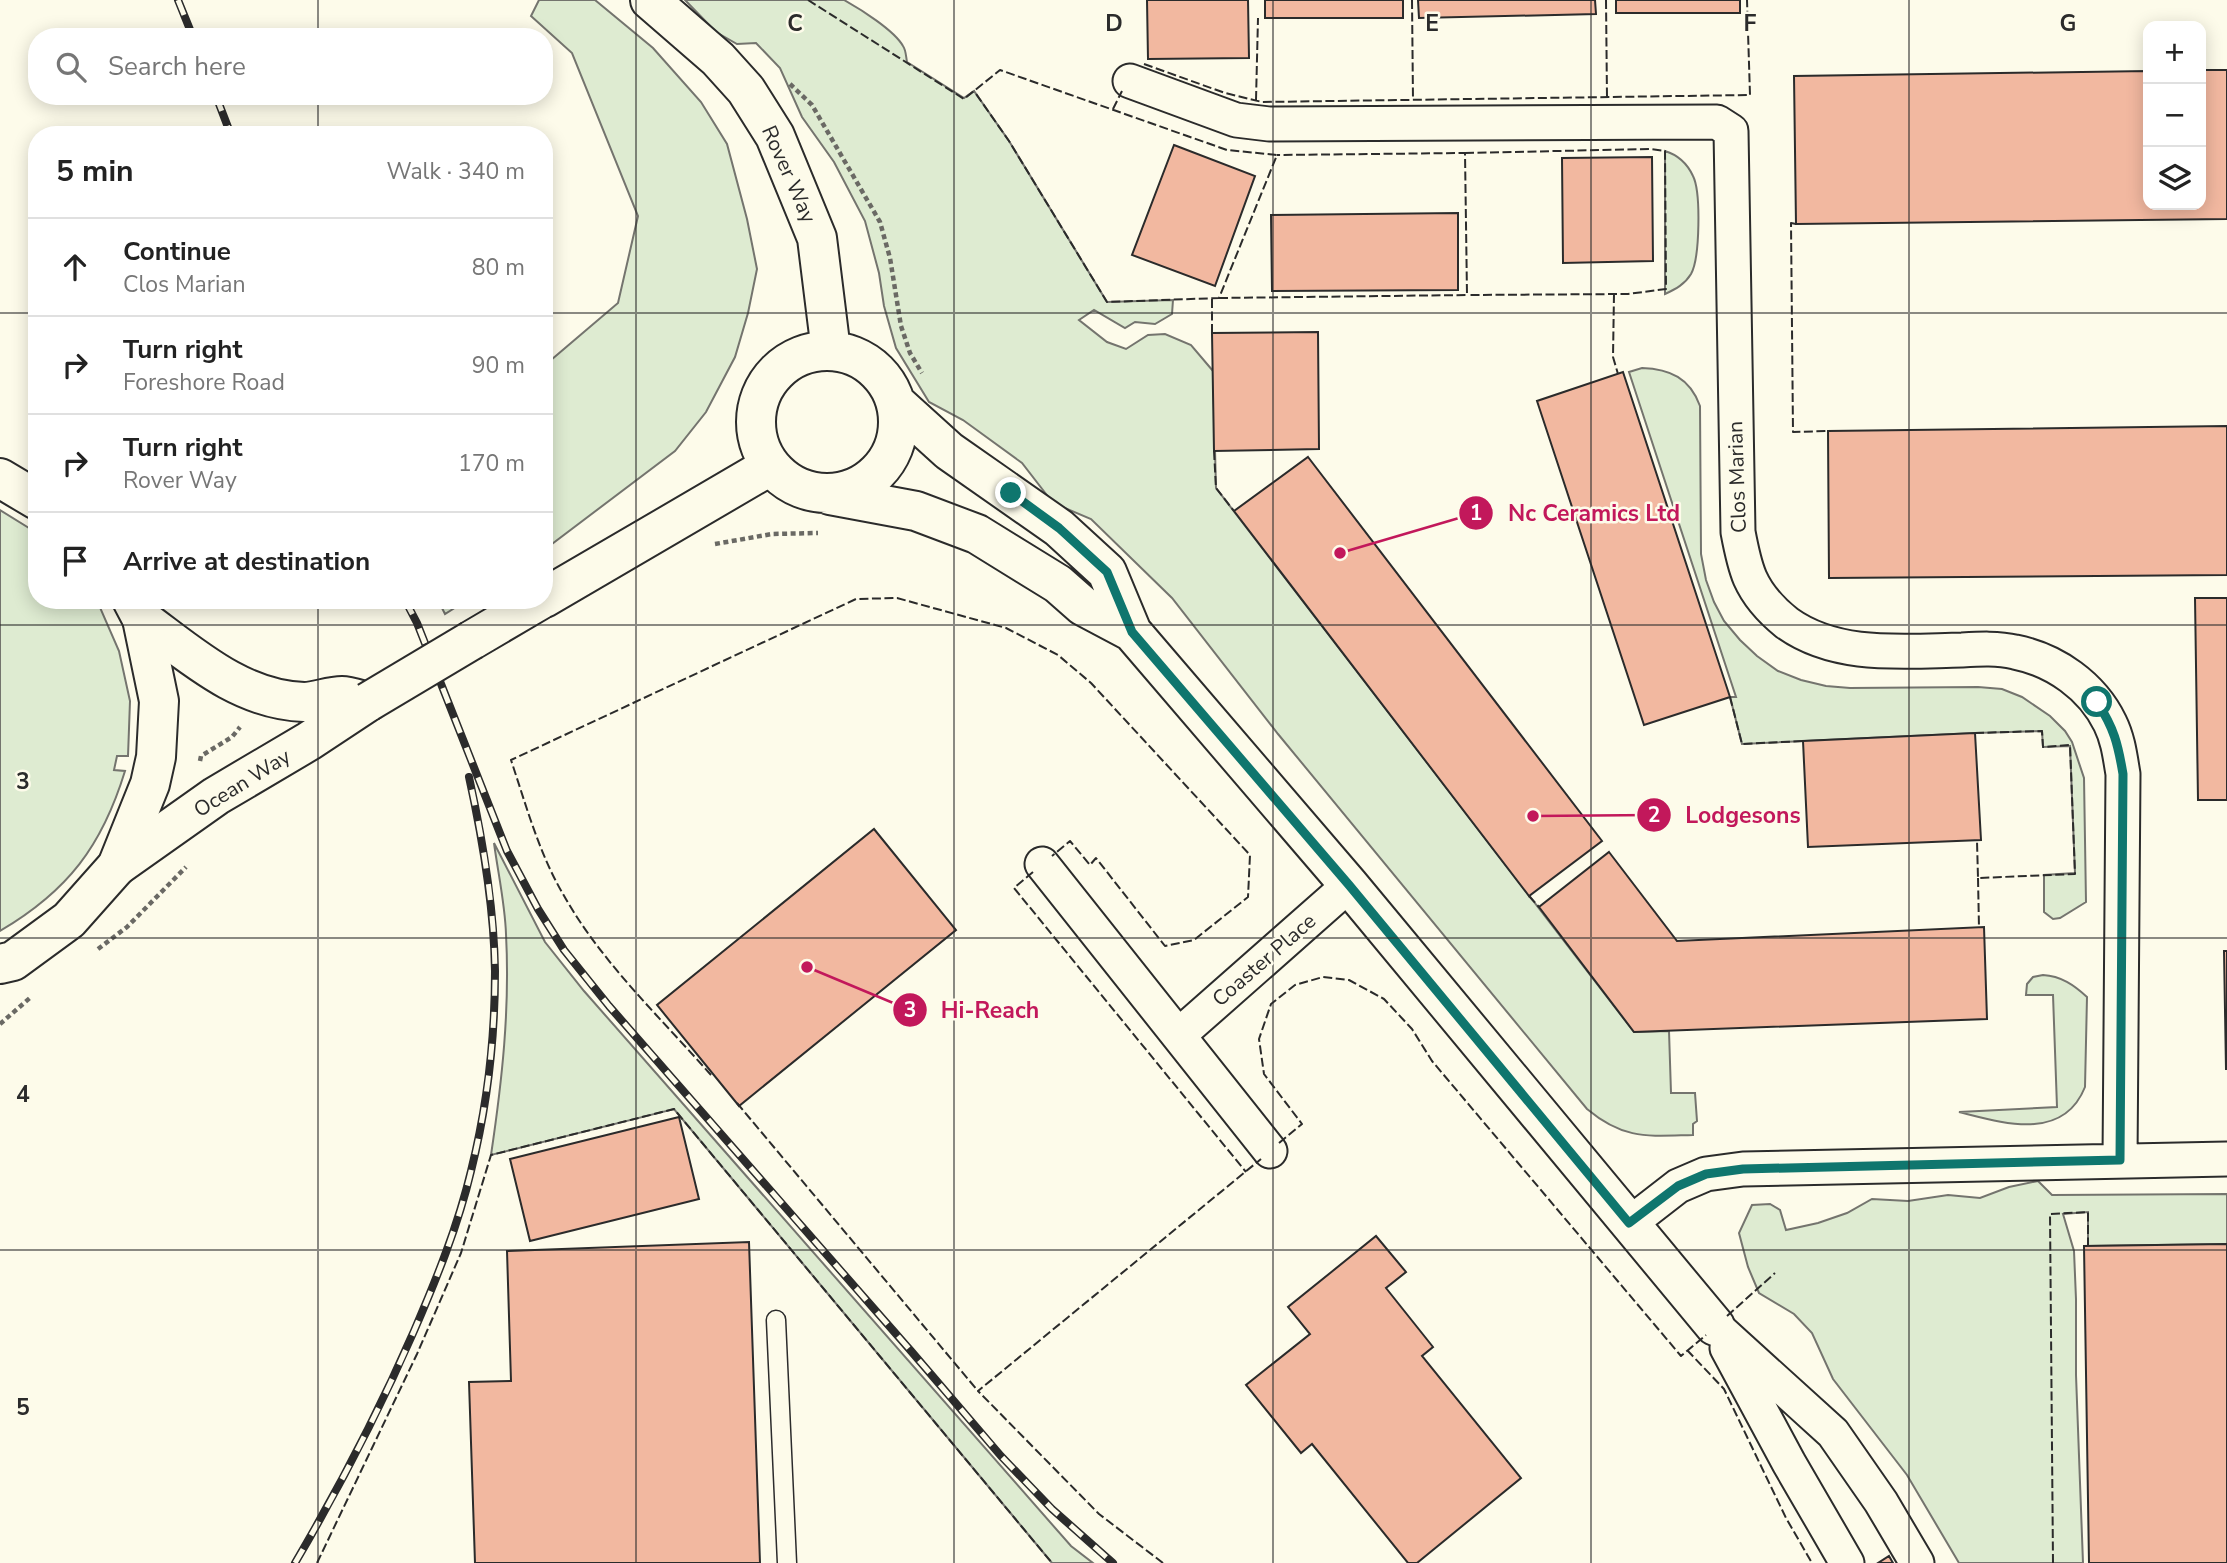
<!DOCTYPE html>
<meta charset="utf-8">
<style>
body{margin:0;font-family:"Nunito Sans",sans-serif;background:#f6f6f6;color:#222}
.controls{position:absolute;right:21px;top:21px;display:grid;overflow:hidden;border-radius:14px;box-shadow:0 4px 18px #0003}
.controls button{width:63px;height:63px;display:grid;place-items:center;padding:0;border:0;border-bottom:2px solid #e0e0e0;background:#fff;color:#222;font:35px sans-serif}
.stop{position:absolute;width:21px;height:21px;margin:-16px;border:5px solid #0f766e;border-radius:50%;background:#fff}
.stop.end{background:#0f766e;border-color:#fff;box-shadow:0 2px 7px #0008}
.list{margin:0;padding:0;list-style:none}
h2{display:flex;justify-content:space-between;align-items:center;height:91px;margin:0;padding:0 28px;font-size:30px}
h2 small{font-size:23px;font-weight:400;color:#767676}
.list li{display:grid;grid-template-columns:46px 1fr auto;gap:21px;align-items:center;box-sizing:border-box;height:98px;padding:0 28px;border-top:2px solid #e0e0e0}
.list b{display:block;font-size:26px;white-space:nowrap}
.list p{margin:0;font-size:23px;white-space:nowrap;color:#767676}
.list em{font-size:23px;font-style:normal;color:#767676}
.icon{flex:none;width:38px;height:38px;fill:none;stroke:currentColor;stroke-width:2;stroke-linecap:round;stroke-linejoin:round}
.map{position:relative;flex:none;width:2227px;height:1563px;overflow:hidden}
.search{position:absolute;background:#fff;box-shadow:0 4px 18px #0003;left:28px;top:28px;width:525px;height:77px;display:flex;align-items:center;gap:18px;box-sizing:border-box;padding:0 24px;border-radius:28px;color:#767676;font-size:26px}
.panel{position:absolute;background:#fff;box-shadow:0 4px 18px #0003;left:28px;top:126px;width:525px;height:483px;border-radius:28px}
.map>svg:first-child{display:block}
</style>
<div class="map">
<svg width="2227" height="1563" viewBox="0 0 2227 1563">
<rect width="100%" height="100%" fill="#fdfbea"/>
<path fill="#deebd1" stroke="#74746e" stroke-width="2" d="M539,0H595L653,48L701,102L727,144L747,219L757,269L748,313L735,357L706,412L675,451L544,550V366L618,303L638,216L572,53L531,16Z
M685,0H844C860,9 894,30 903,46C906,50 906,57 907,62L964,98L974,91L1009,141L1107,302L1173,300L1172,314L1155,324L1135,322L1125,328L1094,310L1079,320L1107,342L1126,349L1148,335L1165,334L1191,345L1213,371L1216,488L1634,1032L1669,1031L1671,1093H1695L1697,1121L1693,1124V1135C1648,1136 1624,1140 1587,1109L1278,734L1172,598L1091,519L1053,503L1022,463L963,420L929,402L896,348L884,306L879,273L865,221L834,162L802,117L780,68L756,43L737,44L716,32Z
M1665,151C1678,155 1687,163 1693,176C1701,192 1700,258 1691,274C1685,284 1676,289 1665,294Z
M1642,368C1670,369 1690,378 1700,406L1701,554L1706,580L1714,602L1724,621L1740,640L1757,656L1778,671L1801,680L1826,686L1850,688L1978,687L2002,689L2022,697L2050,716L2065,731L2072,742L2084,778L2086,902L2060,918L2053,919L2044,912V875L2075,873L2070,746L2043,747L2042,731L1975,733L1742,744L1730,697H1736L1629,372Z
M0,510L37,533V600H97L98,603L119,651L130,701L128,756H117L114,770L125,771C102,846 68,891 0,931Z
M438,600H467L445,614Z
M494,843L545,942L584,991L1071,1546L1093,1563H1052L674,1109L491,1155C502,1081 510,1010 506,934C505,904 498,873 494,843Z
M2043,975C2061,976 2074,985 2087,997L2085,1087C2063,1142 2003,1123 1959,1112L2057,1107L2053,995H2026L2027,984L2033,977Z
M2038,1181L2052,1195L2227,1194V1244L2088,1246V1212L2063,1214L2074,1251L2076,1299V1375L2083,1563H1959L1907,1475L1833,1379L1812,1333L1794,1314L1759,1293L1748,1267L1739,1233L1752,1205L1770,1204L1780,1210L1786,1230L1818,1223L1847,1213L1872,1199L1908,1201L1948,1195L1980,1198L2009,1187Z"/>
<path fill="#f2b8a0" stroke="#2b2b2b" stroke-width="2" d="M1147,0H1248L1249,58L1148,59Z
M1265,0H1403V18H1265Z
M1418,0H1595L1596,14L1419,18Z
M1616,0H1740V13H1616Z
M2201,70H2227V219L1796,224L1794,76L2148,71V205H2201Z
M1174,145L1255,176L1215,286L1132,255Z
M1652,157L1653,261L1563,263L1562,158Z
M1458,213V290L1272,291L1271,215Z
M1318,332L1319,449L1214,451L1212,333Z
M1623,372L1730,697L1644,725L1537,401Z
M2227,426V575L1829,578L1828,431Z
M1308,457L1602,841L1529,896L1234,511Z
M2195,598H2227V800H2198Z
M1975,733L1981,840L1808,847L1803,741Z
M874,829L956,930L739,1106L657,1005Z
M1609,852L1677,941L1984,927L1987,1019L1634,1032L1539,907Z
M2224,951H2227V1069H2226Z
M679,1117L699,1199L530,1241L510,1159Z
M1376,1236L1406,1272L1386,1288L1433,1347L1422,1356L1521,1478L1417,1563H1408L1312,1444L1301,1453L1246,1385L1310,1334L1288,1307Z
M749,1242L760,1563H475L469,1382L511,1381L507,1251Z
M2227,1244V1563H2089L2084,1246Z
M1889,1556L1893,1563H1878Z"/>
<g fill="none" stroke-linecap="round" stroke-linejoin="round">
<g stroke="#2b2b2b" stroke-width="21">
<path id="service" d="M776,1320L787,1563"/>
</g>
<g stroke="#2b2b2b" stroke-width="37">
<path id="minor" d="M1130,81L1236,120L1269,124L1717,122L1731,131L1738,532C1741,548 1744,564 1750,578C1758,596 1772,611 1787,623C1837,659 1904,651 1962,650C1980,649 1998,648 2015,652C2055,660 2092,686 2110,723C2118,739 2120,756 2123,774L2120,1160
M1042,864L1270,1151
M1179,1035L1349,885
M1629,1224L1678,1186L1706,1174L1743,1169L2227,1159
M1715,1326L1833,1433L1881,1502L1917,1563
M1727,1348L1789,1463L1847,1563"/>
</g>
<g stroke="#2b2b2b" stroke-width="42">
<path id="tertiary" d="M650,0L718,59L746,90L775,136L817,238L831,351
M756 422a71 71 0 1 1 142 0a71 71 0 1 1-142 0Z
M896,403L949,451L1059,528L1107,572L1132,632L1349,885L1715,1326
M830,495L916,511L977,534L1058,584L1083,606L1132,632
M544,598L770,466
M142,619C191,655 240,700 304,702C316,702 329,696 342,696C350,696 360,700 368,702
M472,640L540,600
M117,866L216,796L309,741L368,702"/>
</g>
<g stroke="#2b2b2b" stroke-width="42">
<path id="primary" d="M0,478L37,500
M0,964L13,961L69,920L117,866L150,784L156,757L159,701L142,619L132,600"/>
</g>
<path stroke="#6a6964" stroke-width="4.5" stroke-dasharray="5 3.5" stroke-linecap="butt" d="M790,84L812,105L880,222L890,258L901,326L910,353L922,373
M715,544L772,534L818,533
M200,761L201,756L232,737L240,727
M98,949L127,927L186,867
M0,1024L31,997"/>
<use href="#service" stroke="#fdfbea" stroke-width="18"/>
<use href="#minor" stroke="#fdfbea" stroke-width="33"/>
<use href="#tertiary" stroke="#fdfbea" stroke-width="38"/>
<use href="#primary" stroke="#fdfbea" stroke-width="38"/>
<g stroke="#2b2b2b" stroke-width="8">
<path id="rail" d="M178,0L193,37
M216,96L231,135
M405,600L417,623L507,851L538,909L564,950L609,1006L911,1351L1001,1456L1052,1509L1113,1563
M295,1563C339,1488 379,1411 414,1331C436,1280 458,1226 471,1171C487,1107 495,1038 495,971C494,905 483,841 469,777"/>
</g>
<use href="#rail" stroke="#fdfbea" stroke-width="5" stroke-dasharray="16" stroke-linecap="butt"/>
<g stroke="#2b2b2b" stroke-width="42" stroke-linecap="butt">
<path id="tertiary-bridge" d="M368,702L472,640"/>
</g>
<use href="#tertiary-bridge" stroke="#fdfbea" stroke-width="38"/>
<path stroke="#2b2b2b" stroke-width="2" stroke-dasharray="9 3.5" stroke-linecap="butt" d="M808,0L964,99L1000,70L1227,150L1277,155L1219,298L1107,302L1009,141L974,91
M1412,0L1413,100
M1606,0L1607,98
M1144,64L1225,93L1262,102L1750,95L1747,0
M1256,100L1258,18
M1113,109L1122,91
M1465,153L1650,149L1665,151L1666,289L1628,294L1467,295
M1796,224L1791,223L1793,432L1828,431
M1614,294L1613,357L1618,374
M1219,298L1467,295L1465,153L1277,155
M1212,299V333
M1214,451L1216,488L1234,511
M1730,697L1742,744L1803,741
M1975,733L2042,731L2043,747L2070,745L2075,874L1978,878L1977,841
M1033,872L1014,888L1246,1172
M1978,878L1979,928
M1529,896L1539,907
M711,1075C660,1017 601,962 563,894C539,853 526,805 511,760L856,599L897,598L1006,628L1058,655L1091,683L1250,855L1248,897L1194,940L1165,946L1096,858L1090,865L1070,841L1052,856
M737,1103L978,1391
M1279,1143L1302,1124L1264,1074L1259,1039L1271,1004L1295,985L1323,977L1349,980L1384,999L1412,1029L1432,1061L1681,1356L1706,1335
M1727,1316L1775,1273
M1687,1350L1724,1389L1786,1518L1812,1563
M317,1563L417,1354L461,1253L491,1155L674,1109L1052,1563
M1163,1563L1099,1514L978,1391L1261,1159
M2053,1563L2050,1214L2088,1212V1246"/>
</g>
<g fill="none" stroke-linecap="round" stroke-linejoin="round">
<path stroke="#0f766e" stroke-width="9" d="M1011,493L1059,528L1107,572L1132,632L1349,885L1629,1223L1678,1186L1706,1174L1743,1169L2120,1160L2123,774C2118,744 2114,728 2097,702"/>
</g>
<path fill="none" stroke="#2b2b2b" stroke-width="2" stroke-opacity="0.55" d="M318,0V37M636,0V1563M954,0V1563M1273,0V1563M1591,0V1563M1909,0V1563M318,96V135M0,313H37M544,313H2227M318,600V1563M0,625H2227M0,938H2227M0,1250H2227"/>
<g text-anchor="middle" stroke-width="5" stroke-linejoin="round" paint-order="stroke">
<g font-size="21" fill="#2b2b2b" stroke="#fdfbea">
<text transform="translate(789 174) rotate(66)" y="7">Rover Way</text>
<text transform="translate(1737 477) rotate(-92)" y="7">Clos Marian</text>
<text transform="translate(242 783) rotate(-32)" y="7">Ocean Way</text>
<text transform="translate(1264 960) rotate(-41)" y="7">Coaster Place</text>
</g>
</g>
<g font-size="23" text-anchor="middle" font-weight="bold" fill="#2b2b2b" stroke="#fdfbea" stroke-width="5" stroke-linejoin="round" paint-order="stroke">
<text x="795" y="31">C</text>
<text x="1114" y="31">D</text>
<text x="1432" y="31">E</text>
<text x="1750" y="31">F</text>
<text x="2068" y="31">G</text>
<text x="23" y="789">3</text>
<text x="23" y="1102">4</text>
<text x="23" y="1415">5</text>
</g>
<path fill="none" stroke="#c2185b" stroke-width="2.5" d="M1340 553L1476 513M1533 816L1654 815M807 967L910 1010"/>
<g fill="#c2185b" stroke="#fdfbea" stroke-width="2.5">
<circle cx="1340" cy="553" r="7"/>
<circle cx="1533" cy="816" r="7"/>
<circle cx="807" cy="967" r="7"/>
<circle cx="1476" cy="513" r="18"/>
<circle cx="1654" cy="815" r="18"/>
<circle cx="910" cy="1010" r="18"/>
</g>
<g font-size="21" text-anchor="middle" font-weight="bold" fill="#fff">
<text x="1476" y="520">1</text>
<text x="1654" y="822">2</text>
<text x="910" y="1017">3</text>
</g>
<g font-size="23" text-anchor="middle" font-weight="bold" fill="#c2185b" stroke="#fdfbea" stroke-width="5" stroke-linejoin="round" paint-order="stroke">
<text x="1594" y="521">Nc Ceramics Ltd</text>
<text x="1743" y="823">Lodgesons</text>
<text x="990" y="1018">Hi-Reach</text>
</g>
</svg>
<div class="controls">
<button>+</button>
<button>−</button>
<button><svg class="icon" aria-label="layers" viewBox="0 0 24 24"><path d="M12 4l9 5-9 5-9-5zM3 14l9 5 9-5"/></svg></button>
</div>
<div class="stop" style="left:2097px;top:702px"></div>
<div class="stop end" style="left:1011px;top:493px"></div>
<div class="search"><svg class="icon" aria-label="search" viewBox="0 0 24 24"><circle cx="10" cy="10" r="6"/><path d="M15 15l6 6"/></svg>Search here</div>
<section class="panel">
<h2>5 min<small>Walk · 340 m</small></h2>
<ul class="list">
<li><svg class="icon" aria-label="ahead" viewBox="0 0 24 24"><path d="M12 20V5M6 11l6-6 6 6"/></svg><div><b>Continue</b><p>Clos Marian</p></div><em>80 m</em></li>
<li><svg class="icon" aria-label="right" viewBox="0 0 24 24"><path d="M7 20v-9h11M14 6l5 5-5 5"/></svg><div><b>Turn right</b><p>Foreshore Road</p></div><em>90 m</em></li>
<li><svg class="icon" aria-label="right" viewBox="0 0 24 24"><path d="M7 20v-9h11M14 6l5 5-5 5"/></svg><div><b>Turn right</b><p>Rover Way</p></div><em>170 m</em></li>
<li><svg class="icon" aria-label="arrive" viewBox="0 0 24 24"><path d="M6 21V4h12l-3 4 3 4H6"/></svg><div><b>Arrive at destination</b></div></li>
</ul>
</section>
</div>
